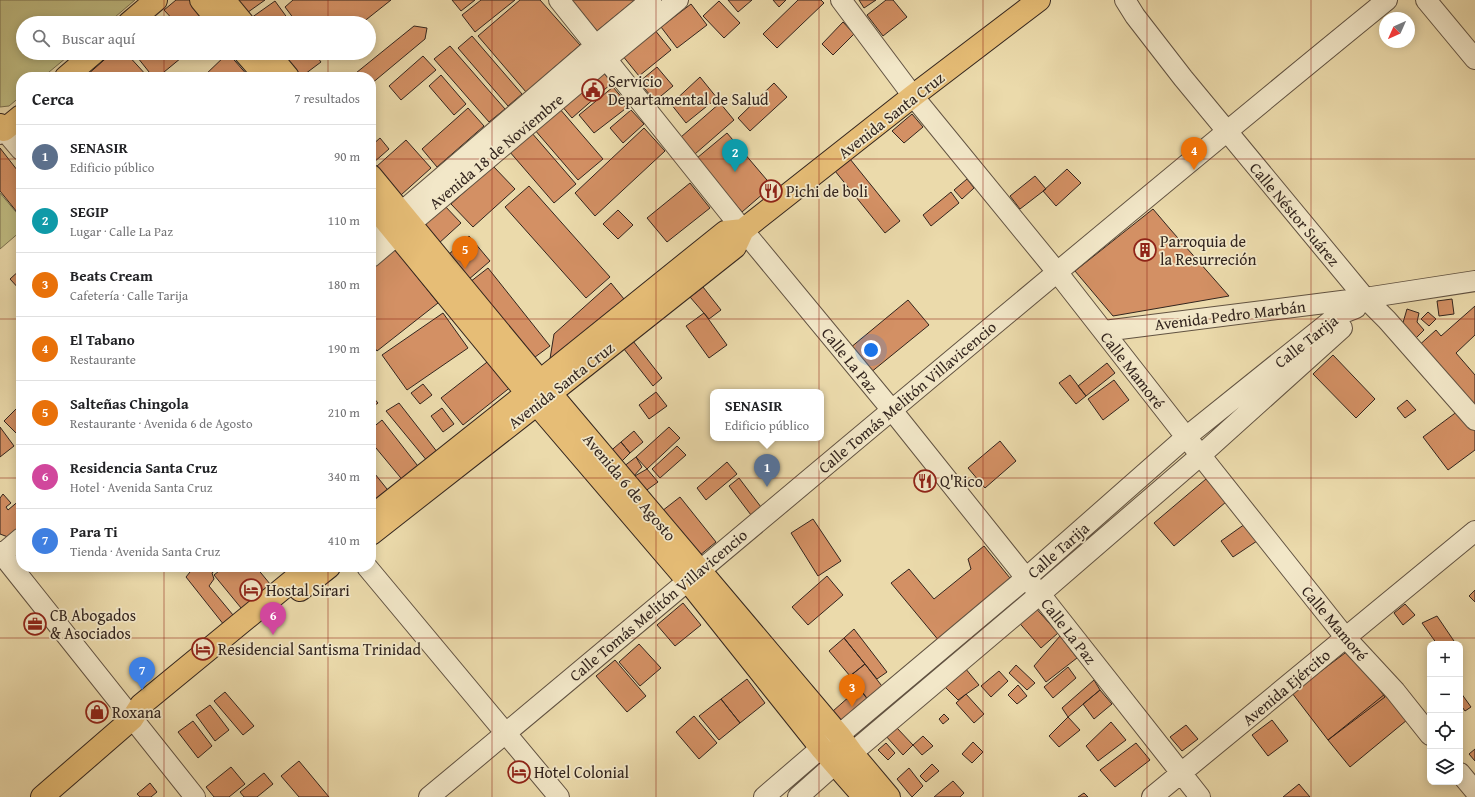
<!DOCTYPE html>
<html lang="es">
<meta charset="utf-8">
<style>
body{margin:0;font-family:"Gentium Book Plus",serif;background:#f6f6f6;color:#202124}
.controls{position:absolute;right:12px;bottom:12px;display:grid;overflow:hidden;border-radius:8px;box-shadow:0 2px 10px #0003}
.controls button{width:36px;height:36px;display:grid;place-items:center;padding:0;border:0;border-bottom:1px solid #e0e0e0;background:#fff;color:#202124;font:20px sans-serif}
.compass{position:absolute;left:1379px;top:12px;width:36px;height:36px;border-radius:50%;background:#fff;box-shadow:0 2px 10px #0003;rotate:225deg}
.you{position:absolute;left:871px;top:350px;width:14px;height:14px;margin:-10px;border:3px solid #fff;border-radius:50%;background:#1a73e8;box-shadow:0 0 0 6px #1a73e833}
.badge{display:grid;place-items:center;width:26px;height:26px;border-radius:50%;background:#ea580c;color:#fff;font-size:13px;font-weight:700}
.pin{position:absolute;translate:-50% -33px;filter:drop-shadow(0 1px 2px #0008)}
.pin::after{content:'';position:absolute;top:21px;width:14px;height:12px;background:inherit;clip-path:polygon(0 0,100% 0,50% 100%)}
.popup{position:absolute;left:710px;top:389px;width:114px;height:52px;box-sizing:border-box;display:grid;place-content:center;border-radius:8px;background:#fff;filter:drop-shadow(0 1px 3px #0005);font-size:13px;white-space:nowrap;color:#757577}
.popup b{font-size:15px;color:#202124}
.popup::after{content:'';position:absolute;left:50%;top:100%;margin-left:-8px;border:8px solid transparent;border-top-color:#fff}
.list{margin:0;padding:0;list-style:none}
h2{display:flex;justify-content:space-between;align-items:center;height:52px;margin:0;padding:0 16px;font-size:17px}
h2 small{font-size:13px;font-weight:400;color:#757577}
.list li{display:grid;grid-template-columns:26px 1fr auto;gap:12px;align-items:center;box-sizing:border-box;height:64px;padding:0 16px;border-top:1px solid #e0e0e0}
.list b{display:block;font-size:15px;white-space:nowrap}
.list p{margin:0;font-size:13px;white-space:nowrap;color:#757577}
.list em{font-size:13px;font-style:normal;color:#757577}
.icon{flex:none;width:22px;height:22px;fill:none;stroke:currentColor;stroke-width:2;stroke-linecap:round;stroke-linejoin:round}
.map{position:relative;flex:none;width:1475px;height:797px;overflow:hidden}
.search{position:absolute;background:#fff;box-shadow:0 2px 10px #0003;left:16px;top:16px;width:360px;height:44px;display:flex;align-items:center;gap:10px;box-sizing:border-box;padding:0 14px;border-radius:22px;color:#757577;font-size:15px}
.panel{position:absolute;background:#fff;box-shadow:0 2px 10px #0003;left:16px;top:72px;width:360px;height:500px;border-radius:16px}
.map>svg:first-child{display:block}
</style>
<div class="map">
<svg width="1475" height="797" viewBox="0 0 1475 797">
<rect width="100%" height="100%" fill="#ebdaab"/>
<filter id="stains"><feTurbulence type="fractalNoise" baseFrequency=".005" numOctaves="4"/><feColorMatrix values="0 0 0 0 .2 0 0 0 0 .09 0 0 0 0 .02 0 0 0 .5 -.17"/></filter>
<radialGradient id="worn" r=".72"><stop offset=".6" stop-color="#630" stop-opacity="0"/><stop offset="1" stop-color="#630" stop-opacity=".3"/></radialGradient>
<path fill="#c0bd83" stroke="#7a7150" d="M0,0H135L108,23H23V53H72L43,77H21V96L9,106L0,107Z
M0,193L21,218V231L0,249Z"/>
<path fill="#d39064" stroke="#33251e" d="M176,0H192L212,23H176L164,10Z
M233,0H265L244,15Z
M293,0H391L362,23H297L285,7Z
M452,0H475L461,11Z
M481,0H515L475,32L462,15Z
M520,0H540L580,45L526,92L478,36Z
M572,0H635L597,31Z
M728,0H752L738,12Z
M773,0H786L779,7Z
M798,0H821L824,3L777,48L763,34Z
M859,0H876L864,8Z
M886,0H893L907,17L883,36L867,15Z
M275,1L291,23H255L251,18Z
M719,1L740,23L724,38L703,16Z
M691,4L707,25L677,48L661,27Z
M843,22L854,34L833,55L822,44Z
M414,26L427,28L425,39L371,84V77H351Z
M654,29L671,50L639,76L622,55Z
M472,36L522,94L508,106L458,48Z
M450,46L505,109L489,122L434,59Z
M112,53H126L148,77H88L86,76Z
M134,53H177L181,58L158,77H153Z
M228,53L249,77H203Z
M277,53H314L321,62L301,77H295Z
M423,56L436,70L401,100L389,86Z
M657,67L673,86L655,101L639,82Z
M601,70L612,83L572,118L561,105Z
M441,75L466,104L454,115L429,86Z
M700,77L717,98L686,123L671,104Z
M774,83L787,97L750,131L738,118Z
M613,87L629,106L594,133L579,115Z
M720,103L734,120L695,154L681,137Z
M468,108L484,126L437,167L422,149Z
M559,108L603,159L578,180L534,129Z
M631,110L644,124L623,143L610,128Z
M912,114L923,127L904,143L892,131Z
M644,128L665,151L595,216L575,193Z
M531,132L576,184L554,203L509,151Z
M727,133L772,186L742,212L697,158Z
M380,138L389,149L373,163L371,160V146Z
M406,140L431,168L401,195L376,167Z
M0,148L21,175V217L0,191Z
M850,159L900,221L885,233L835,171Z
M493,166L515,189L473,227L451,204Z
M1067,169L1081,183L1056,206L1043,191Z
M1035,176L1046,189L1020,209L1010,196Z
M967,179L974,188L962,199L954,190Z
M690,183L710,208L667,242L647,218Z
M529,186L610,277L586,298L505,207Z
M951,192L959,203L931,226L923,215Z
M444,205L461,223L438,244L422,226Z
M1153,209L1170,229L1229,296L1113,316L1075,271Z
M618,210L633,225L618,239L603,224Z
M469,236L490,261L468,280L447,256Z
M395,249L438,303L377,351L371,343V269Z
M488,268L550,346L531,360L470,282Z
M21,269V291L10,279Z
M611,283L624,299L549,365L554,334Z
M703,287L721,310L709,319L690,297Z
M1452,299L1454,314L1439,316L1437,301Z
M908,300L929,325L870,373L850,348Z
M1475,306V335L1456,353L1475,375V404L1470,409L1416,348L1436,330L1441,336Z
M1407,309L1419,313L1417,322L1424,330L1415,339L1402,326Z
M1428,312L1436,319L1429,326L1421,319Z
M443,313L468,348L407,390L382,355Z
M704,313L727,345L709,358L686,326Z
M633,341L662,378L653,386L624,349Z
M1333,355L1375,399L1356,418L1313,374Z
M491,359L512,386L463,425L441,398Z
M1107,363L1115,373L1086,396L1078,386Z
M1070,375L1086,396L1076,404L1059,383Z
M1114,380L1129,400L1103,420L1088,399Z
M423,384L432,395L420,404L411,393Z
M656,392L667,406L649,419L639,405Z
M371,395L378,403L371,408Z
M1407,400L1416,410L1405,418L1397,408Z
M399,403L438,453L428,462L386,411Z
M21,404V438L4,421Z
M442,408L454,424L443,432L431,416Z
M1462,408L1475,425V450L1448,470L1423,437Z
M382,420L421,470L405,483L371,442V429Z
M0,427L14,446L0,457Z
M669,427L680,438L647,469L636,457Z
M634,431L643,442L630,453L621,442Z
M1000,441L1016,461L985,488L968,468Z
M621,442L630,453L619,464L607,454Z
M677,446L686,455L660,478L652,469Z
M636,457L642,467L633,477L623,467Z
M727,462L737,474L706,500L697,488Z
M371,469L391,494L377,506L371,499Z
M647,469L658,482L644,492L633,477Z
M739,478L761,507L751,515L729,486Z
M1206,479L1226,502L1174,546L1154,523Z
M3,494L11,503L6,507L8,510L21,499V525L8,537L0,534V498Z
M680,497L716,542L699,556L662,511Z
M813,519L841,561L818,576L791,533Z
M1245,524L1257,541L1233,557L1221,541Z
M984,546L1014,583L940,642L891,583L909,569L934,599L971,569L968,559Z
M194,567H219L212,573L214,579L209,586L238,621L228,630L186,577Z
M224,567H256L275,590L246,614L214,575Z
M827,576L843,595L808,625L792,607Z
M1475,590V602L1469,596Z
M683,603L701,625L675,646L657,625Z
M1405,604L1415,615L1403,625L1394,613Z
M1033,605L1058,633L1041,648L1016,619Z
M1437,616L1456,644H1437L1422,623Z
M854,629L887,672L877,679L844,638Z
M1060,636L1077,658L1046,682L1034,666Z
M844,638L865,664L850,676L829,651Z
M639,644L661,668L640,686L619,662Z
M1349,650L1385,697L1328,740L1292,693Z
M615,660L646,696L627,712L596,676Z
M865,664L888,694L873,706L850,676Z
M1016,665L1035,683L1027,690L1009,673Z
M1068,667L1076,678L1053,698L1044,687Z
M965,668L979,685L958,700L943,685Z
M999,671L1008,681L991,697L981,686Z
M747,679L765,703L740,723L721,699Z
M1094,680L1100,690L1068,717L1062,708Z
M1018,685L1027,696L1017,704L1008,695Z
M859,688L871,704L846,726L833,711Z
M1100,690L1112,704L1094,719L1083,704Z
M225,692L254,726L243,735L214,701Z
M1461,693L1471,707L1465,711L1460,704Z
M966,694L984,714L974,723L956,703Z
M1385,694L1407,720L1350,767L1328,740Z
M721,699L740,723L719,740L699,716Z
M210,705L229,730L215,741L196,715Z
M944,714L949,719L943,724L939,719Z
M694,716L717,743L699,759L676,732Z
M1068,717L1080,730L1059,747L1049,736Z
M1272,720L1288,741L1268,756L1252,735Z
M193,721L212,746L198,758L178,732Z
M1111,722L1126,740L1098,761L1086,746Z
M1186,725L1198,739L1182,751L1170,737Z
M897,728L913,745L903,755L885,735Z
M923,736L933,746L922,755L913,745Z
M973,742L983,752L972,763L962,754Z
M886,743L895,753L888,760L878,750Z
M1136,743L1150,760L1115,787L1100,770Z
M1475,749V761L1469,754Z
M299,761L329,797H299L281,776Z
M932,764L939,771L926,782L920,776Z
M231,767L245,784L229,797H214L206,787Z
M909,768L923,786L912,797L897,779Z
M264,773L273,784L257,797H244L240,792Z
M953,781L964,793L960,797H934Z
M150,783L157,792L151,797H140L137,794Z
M1299,784L1310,797H1283Z
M1084,793L1088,797H1078Z"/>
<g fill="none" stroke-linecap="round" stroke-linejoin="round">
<g stroke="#615241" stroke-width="22">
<path id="minor" d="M559,0L743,230L891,409L1026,578L1040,594L1200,797
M841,0L913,96L1057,272L1186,437L1345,637L1395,691L1430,735
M1125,0L1135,16L1183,78L1365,298L1387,320L1475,420
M1426,0L1475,59
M0,134L4,130L21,150
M371,238L595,46L651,0
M371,257L606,59L678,0
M1104,331L1365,298L1475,281
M0,552L195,797
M0,556L21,538
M367,567L559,797
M1460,773L1475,791
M429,797C748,532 1065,262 1387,0
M764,797L821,748L839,735L1026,578L1186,437L1338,315L1356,308
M798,797L835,764L852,753L1040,594L1201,455L1342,328
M1152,797L1475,531"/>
</g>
<g stroke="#33251e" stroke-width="24">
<path id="major" d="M201,0L220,23
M224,0L243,23
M129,23L156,0
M245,53L266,77
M268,53L288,77
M66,77L94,53
M0,125L4,130L21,116
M371,176L540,381L839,735L852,753L889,797
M371,203L527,393L688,581L821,748L864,797
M743,230L913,96L1039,0
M371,517L527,393L540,381L725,232L743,230L735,247L537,404L371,534
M300,590L329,567
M42,797L132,719L141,705L309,567"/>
</g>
<use href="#minor" stroke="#f2e7c8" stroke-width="20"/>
<use href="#major" stroke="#e6bd76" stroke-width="22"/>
</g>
<path fill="none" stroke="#8f2418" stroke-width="1" stroke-opacity="0.55" d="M164,0V23M328,0V23M492,0V797M656,0V797M819,0V797M983,0V797M1147,0V797M1311,0V797M164,53V77M328,53V77M0,159H21M371,159H1475M0,319H21M371,319H1475M0,478H21M371,478H1475M164,567V797M328,567V797M0,638H1475"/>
<defs>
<g id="civic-ring" transform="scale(1.15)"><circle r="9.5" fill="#f2e7c8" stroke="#8f2418" stroke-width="1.5"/><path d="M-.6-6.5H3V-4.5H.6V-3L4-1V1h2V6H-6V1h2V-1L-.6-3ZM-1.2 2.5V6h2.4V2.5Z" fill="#8f2418"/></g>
<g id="restaurant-ring" transform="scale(1.15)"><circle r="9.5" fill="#f2e7c8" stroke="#8f2418" stroke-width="1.5"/><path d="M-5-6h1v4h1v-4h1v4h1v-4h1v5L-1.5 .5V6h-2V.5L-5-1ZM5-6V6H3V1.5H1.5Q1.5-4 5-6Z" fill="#8f2418"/></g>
<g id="building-ring" transform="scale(1.15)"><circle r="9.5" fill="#f2e7c8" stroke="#8f2418" stroke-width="1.5"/><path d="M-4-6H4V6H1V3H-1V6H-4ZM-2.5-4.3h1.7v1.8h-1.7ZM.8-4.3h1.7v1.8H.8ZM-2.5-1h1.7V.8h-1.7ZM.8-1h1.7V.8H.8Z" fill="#8f2418"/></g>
<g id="hotel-ring" transform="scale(1.15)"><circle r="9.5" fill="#f2e7c8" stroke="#8f2418" stroke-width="1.5"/><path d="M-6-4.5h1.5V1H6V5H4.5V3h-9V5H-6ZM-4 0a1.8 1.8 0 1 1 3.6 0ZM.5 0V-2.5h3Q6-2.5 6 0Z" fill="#8f2418"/></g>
<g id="office-ring" transform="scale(1.15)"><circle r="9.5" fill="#f2e7c8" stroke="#8f2418" stroke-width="1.5"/><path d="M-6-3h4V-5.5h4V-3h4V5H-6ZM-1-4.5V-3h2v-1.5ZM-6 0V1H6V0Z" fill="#8f2418"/></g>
<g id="shop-ring" transform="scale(1.15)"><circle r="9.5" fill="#f2e7c8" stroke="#8f2418" stroke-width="1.5"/><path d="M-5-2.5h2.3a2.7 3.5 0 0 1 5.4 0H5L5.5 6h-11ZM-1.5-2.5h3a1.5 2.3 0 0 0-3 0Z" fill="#8f2418"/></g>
</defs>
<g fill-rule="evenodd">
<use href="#civic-ring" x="593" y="90"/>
<use href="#restaurant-ring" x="771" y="191"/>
<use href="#building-ring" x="1145" y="250"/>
<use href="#restaurant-ring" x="925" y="481"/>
<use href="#hotel-ring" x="251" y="590"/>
<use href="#office-ring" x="35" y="624"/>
<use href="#hotel-ring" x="203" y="649"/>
<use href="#shop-ring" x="97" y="712"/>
<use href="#hotel-ring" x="519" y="772"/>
</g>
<g text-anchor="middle" stroke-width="3.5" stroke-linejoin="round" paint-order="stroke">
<g font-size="16" fill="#33251e" stroke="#f2e7c8" text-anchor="start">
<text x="608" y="87">Servicio<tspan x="608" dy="18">Departamental de Salud</tspan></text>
<text x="786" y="197">Pichi de boli</text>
<text x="1160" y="247">Parroquia de<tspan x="1160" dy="18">la Resurreción</tspan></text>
<text x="940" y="487">Q'Rico</text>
<text x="266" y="596">Hostal Sirari</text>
<text x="50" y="621">CB Abogados<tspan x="50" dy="18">&amp; Asociados</tspan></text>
<text x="218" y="655">Residencial Santisma Trinidad</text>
<text x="112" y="718">Roxana</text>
<text x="534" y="778">Hotel Colonial</text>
</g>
<g font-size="16" fill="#33251e" stroke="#f2e7c8">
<text transform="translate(891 115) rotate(-38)" y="6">Avenida Santa Cruz</text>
<text transform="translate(496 151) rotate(-40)" y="6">Avenida 18 de Noviembre</text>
<text transform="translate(1295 214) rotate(50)" y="6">Calle Néstor Suárez</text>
<text transform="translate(1230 315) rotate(-7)" y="6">Avenida Pedro Marbán</text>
<text transform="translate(1306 341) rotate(-38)" y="6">Calle Tarija</text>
<text transform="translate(850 360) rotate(51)" y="6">Calle La Paz</text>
<text transform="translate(1133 370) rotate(52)" y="6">Calle Mamoré</text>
<text transform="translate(561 385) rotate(-38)" y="6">Avenida Santa Cruz</text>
<text transform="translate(907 397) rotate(-40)" y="6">Calle Tomás Melitón Villavicencio</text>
<text transform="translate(630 487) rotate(50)" y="6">Avenida 6 de Agosto</text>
<text transform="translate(1058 550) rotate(-41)" y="6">Calle Tarija</text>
<text transform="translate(658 605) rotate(-40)" y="6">Calle Tomás Melitón Villavicencio</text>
<text transform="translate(1335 623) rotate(50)" y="6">Calle Mamoré</text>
<text transform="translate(1069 631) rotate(52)" y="6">Calle La Paz</text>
<text transform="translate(1286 687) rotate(-40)" y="6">Avenida Ejército</text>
</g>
</g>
<rect width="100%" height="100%" filter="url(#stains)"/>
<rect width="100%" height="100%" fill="url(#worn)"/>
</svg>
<div class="controls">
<button>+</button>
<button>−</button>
<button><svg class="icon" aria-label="locate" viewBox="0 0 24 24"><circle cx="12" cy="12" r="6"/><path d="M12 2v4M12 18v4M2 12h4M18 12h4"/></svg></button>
<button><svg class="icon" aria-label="layers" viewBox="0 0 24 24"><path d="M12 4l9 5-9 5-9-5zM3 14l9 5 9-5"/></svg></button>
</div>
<svg class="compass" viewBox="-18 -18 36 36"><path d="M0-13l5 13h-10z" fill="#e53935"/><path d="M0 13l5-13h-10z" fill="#757577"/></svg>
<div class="you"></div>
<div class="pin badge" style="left:767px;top:487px;background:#5c6f8a">1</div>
<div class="popup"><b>SENASIR</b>Edificio público</div>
<div class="pin badge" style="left:735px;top:172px;background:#0f9aa8">2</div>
<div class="pin badge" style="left:852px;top:707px;background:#e8710a">3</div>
<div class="pin badge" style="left:1194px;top:170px;background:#e8710a">4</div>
<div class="pin badge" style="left:465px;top:269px;background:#e8710a">5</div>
<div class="pin badge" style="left:273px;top:635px;background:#d1479c">6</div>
<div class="pin badge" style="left:142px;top:690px;background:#3f7fe0">7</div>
<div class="search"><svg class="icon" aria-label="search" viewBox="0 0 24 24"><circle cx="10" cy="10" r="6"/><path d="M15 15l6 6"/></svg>Buscar aquí</div>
<section class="panel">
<h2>Cerca<small>7 resultados</small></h2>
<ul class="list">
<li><span class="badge" style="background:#5c6f8a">1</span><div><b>SENASIR</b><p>Edificio público</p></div><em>90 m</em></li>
<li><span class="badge" style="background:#0f9aa8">2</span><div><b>SEGIP</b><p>Lugar · Calle La Paz</p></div><em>110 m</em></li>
<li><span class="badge" style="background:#e8710a">3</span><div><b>Beats Cream</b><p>Cafetería · Calle Tarija</p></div><em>180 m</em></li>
<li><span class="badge" style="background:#e8710a">4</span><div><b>El Tabano</b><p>Restaurante</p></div><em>190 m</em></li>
<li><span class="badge" style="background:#e8710a">5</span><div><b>Salteñas Chingola</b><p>Restaurante · Avenida 6 de Agosto</p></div><em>210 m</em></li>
<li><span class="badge" style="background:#d1479c">6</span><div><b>Residencia Santa Cruz</b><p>Hotel · Avenida Santa Cruz</p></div><em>340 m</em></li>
<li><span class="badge" style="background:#3f7fe0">7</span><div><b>Para Ti</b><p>Tienda · Avenida Santa Cruz</p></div><em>410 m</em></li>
</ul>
</section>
</div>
